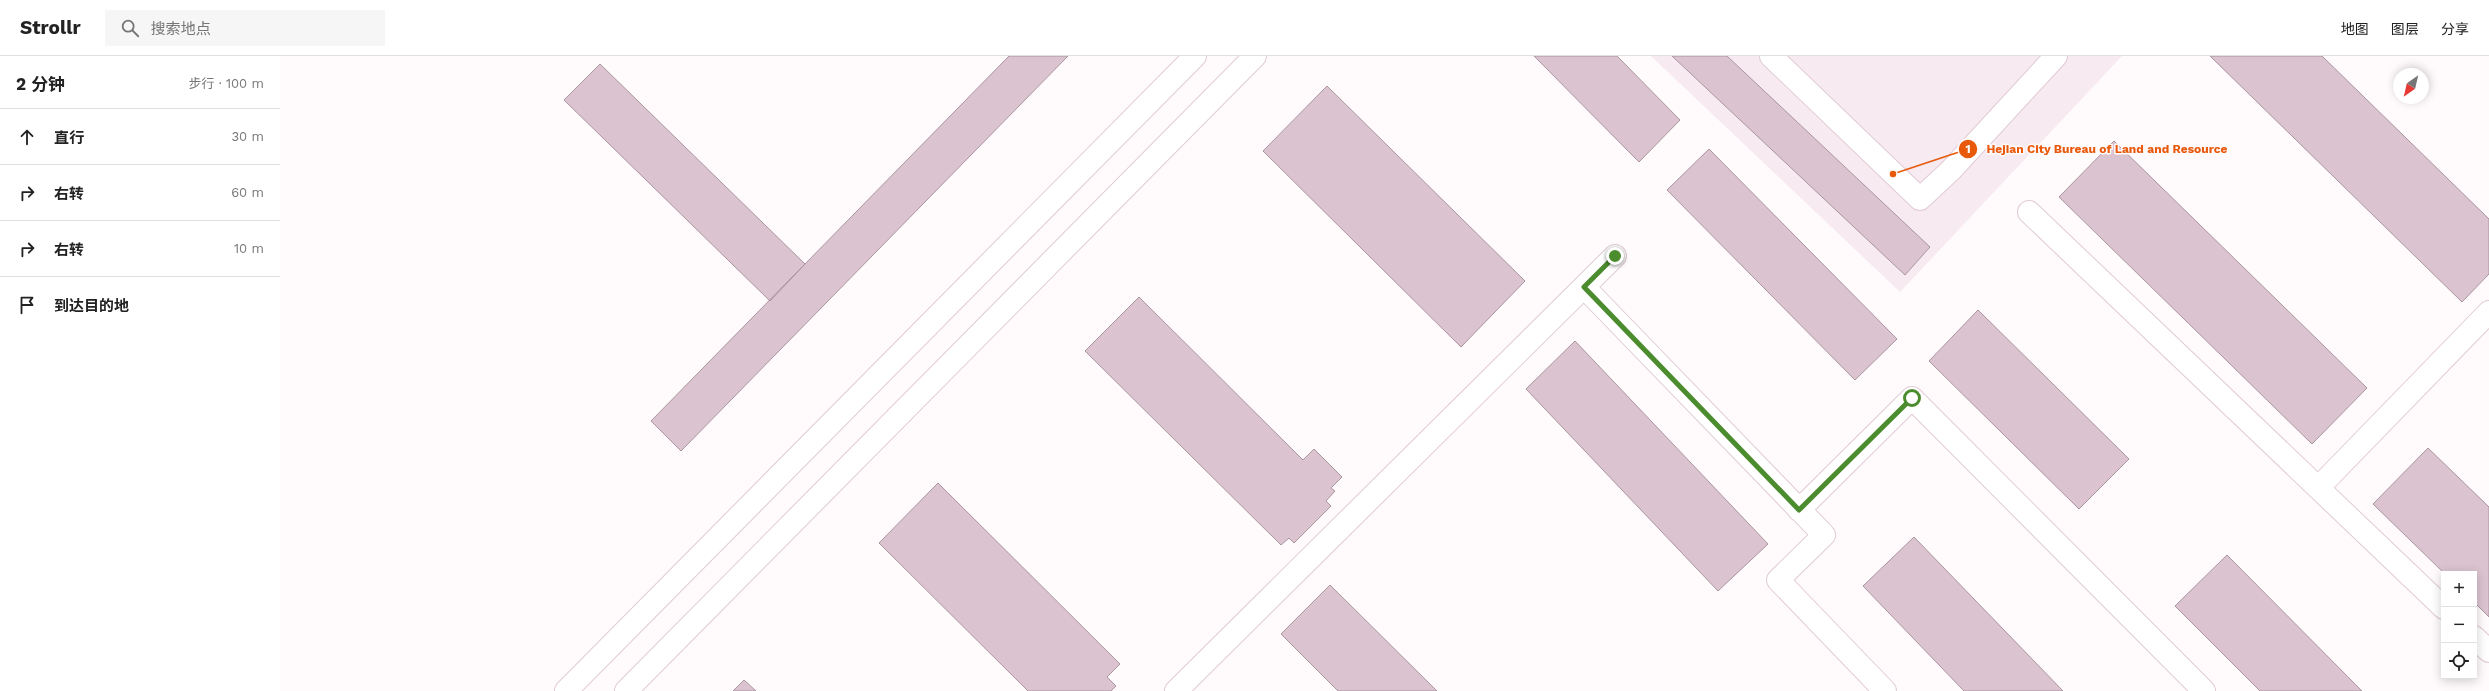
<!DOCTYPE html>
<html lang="zh">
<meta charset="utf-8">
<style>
body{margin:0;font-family:"Work Sans","Noto Sans SC",sans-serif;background:#f6f6f6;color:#222}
.controls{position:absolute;right:12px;bottom:12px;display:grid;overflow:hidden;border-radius:0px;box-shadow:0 2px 10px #0003}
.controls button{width:36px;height:36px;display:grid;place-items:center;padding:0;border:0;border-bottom:1px solid #e0e0e0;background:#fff;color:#222;font:20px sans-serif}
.compass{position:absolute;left:2113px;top:12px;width:36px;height:36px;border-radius:50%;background:#fff;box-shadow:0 2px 10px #0003;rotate:214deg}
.stop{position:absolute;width:12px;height:12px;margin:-9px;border:3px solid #4b8c2e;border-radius:50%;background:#fff}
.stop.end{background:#4b8c2e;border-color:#fff;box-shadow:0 1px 4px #0008}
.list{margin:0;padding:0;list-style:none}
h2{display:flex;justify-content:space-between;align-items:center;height:52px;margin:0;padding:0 16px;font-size:17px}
h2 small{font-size:13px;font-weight:400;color:#767676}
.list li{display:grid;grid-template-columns:26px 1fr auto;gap:12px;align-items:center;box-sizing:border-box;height:56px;padding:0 16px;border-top:1px solid #e0e0e0}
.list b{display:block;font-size:15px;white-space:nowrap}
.list em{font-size:13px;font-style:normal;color:#767676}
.icon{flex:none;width:22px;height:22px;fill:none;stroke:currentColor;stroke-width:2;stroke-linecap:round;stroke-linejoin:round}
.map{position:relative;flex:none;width:2209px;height:635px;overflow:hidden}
header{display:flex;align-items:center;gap:24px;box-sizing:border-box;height:56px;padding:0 20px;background:#fff;border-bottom:1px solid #e0e0e0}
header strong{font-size:19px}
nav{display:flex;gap:22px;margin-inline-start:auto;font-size:14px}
.search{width:280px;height:36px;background:#f6f6f6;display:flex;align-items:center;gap:10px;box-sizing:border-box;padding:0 14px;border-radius:0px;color:#767676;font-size:15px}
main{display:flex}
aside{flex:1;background:#fff}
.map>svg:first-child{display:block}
</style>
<header>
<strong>Strollr</strong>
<div class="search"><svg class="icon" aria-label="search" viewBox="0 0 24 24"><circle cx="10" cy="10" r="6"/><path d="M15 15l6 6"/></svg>搜索地点</div>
<nav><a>地图</a><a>图层</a><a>分享</a></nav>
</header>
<main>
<aside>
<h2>2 分钟<small>步行 · 100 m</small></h2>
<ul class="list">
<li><svg class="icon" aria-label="ahead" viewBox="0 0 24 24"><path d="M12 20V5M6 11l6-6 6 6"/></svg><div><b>直行</b></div><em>30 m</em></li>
<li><svg class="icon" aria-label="right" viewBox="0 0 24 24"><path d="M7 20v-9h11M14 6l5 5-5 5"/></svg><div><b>右转</b></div><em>60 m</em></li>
<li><svg class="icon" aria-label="right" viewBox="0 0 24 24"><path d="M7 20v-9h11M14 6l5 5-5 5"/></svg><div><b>右转</b></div><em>10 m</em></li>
<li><svg class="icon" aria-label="arrive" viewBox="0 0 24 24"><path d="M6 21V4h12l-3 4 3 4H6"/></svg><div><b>到达目的地</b></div></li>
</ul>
</aside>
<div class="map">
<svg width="2209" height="635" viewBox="0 0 2209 635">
<rect width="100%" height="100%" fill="#fffafc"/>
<path fill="#f7eaf0" d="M1371,0H1842L1620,236Z"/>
<path fill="#dbc4cf" stroke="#aa959f" d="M729,0H788L401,395L371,365Z
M1254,0H1337L1400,64L1359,106Z
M1392,0H1447L1650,191L1625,219Z
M1930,0H2042L2209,163V218L2182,246Z
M320,8L525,208L490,245L284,44Z
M1047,30L1245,225L1181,291L983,95Z
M1834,85L2087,332L2032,388L1779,141Z
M1429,93L1617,283L1575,324L1387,134Z
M859,241L1023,404L1034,393L1062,421L1051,432L1055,435L1046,445L1051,450L1014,487L1009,482L1001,489L805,295Z
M1698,254L1849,403L1799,453L1649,305Z
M1295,285L1488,488L1438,535L1246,333Z
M2148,392L2209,451V561L2194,546V518H2165L2093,448Z
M658,427L840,608L827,621L836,630L831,635H748L599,487Z
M1634,481L1783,635H1684L1583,530Z
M1947,499L2082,635H1980L1895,550Z
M1050,529L1157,635H1058L1001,578Z
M464,624L476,635H453Z"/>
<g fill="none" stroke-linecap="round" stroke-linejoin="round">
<g stroke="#e1cbd5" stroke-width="24">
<path id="minor" d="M1491,0L1640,143L1671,114L1776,0
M1749,156L2164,552
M1304,231L1544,479L1498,524L1605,635
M2038,432L2209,256
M1519,454L1632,342L1924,635
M2194,581L2209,595
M286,635L915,0
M346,635L975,0
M896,635L1335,200"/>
</g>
<use href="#minor" stroke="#fff" stroke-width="22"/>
</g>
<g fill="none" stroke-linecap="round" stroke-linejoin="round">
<path stroke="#4b8c2e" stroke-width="5" d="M1335,200L1304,231L1519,454L1632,342"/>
</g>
<path fill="none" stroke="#e8590c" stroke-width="1.5" d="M1613 118L1688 93"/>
<g fill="#e8590c" stroke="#fffafc" stroke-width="1.5">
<circle cx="1613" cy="118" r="4"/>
<circle cx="1688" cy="93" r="10"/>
</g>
<g font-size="12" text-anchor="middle" font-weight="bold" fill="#fff">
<text x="1688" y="97">1</text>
</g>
<g font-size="12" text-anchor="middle" font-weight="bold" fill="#e8590c" stroke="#fffafc" stroke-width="3" stroke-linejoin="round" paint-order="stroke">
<text x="1827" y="97">Hejian City Bureau of Land and Resource</text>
</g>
</svg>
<div class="controls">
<button>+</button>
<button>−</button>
<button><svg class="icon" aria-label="locate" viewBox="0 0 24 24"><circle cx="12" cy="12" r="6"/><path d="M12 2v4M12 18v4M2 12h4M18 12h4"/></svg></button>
</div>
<svg class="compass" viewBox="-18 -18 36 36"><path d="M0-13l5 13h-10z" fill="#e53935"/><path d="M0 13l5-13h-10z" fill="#767676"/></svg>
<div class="stop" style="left:1632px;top:342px"></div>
<div class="stop end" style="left:1335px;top:200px"></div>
</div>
</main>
